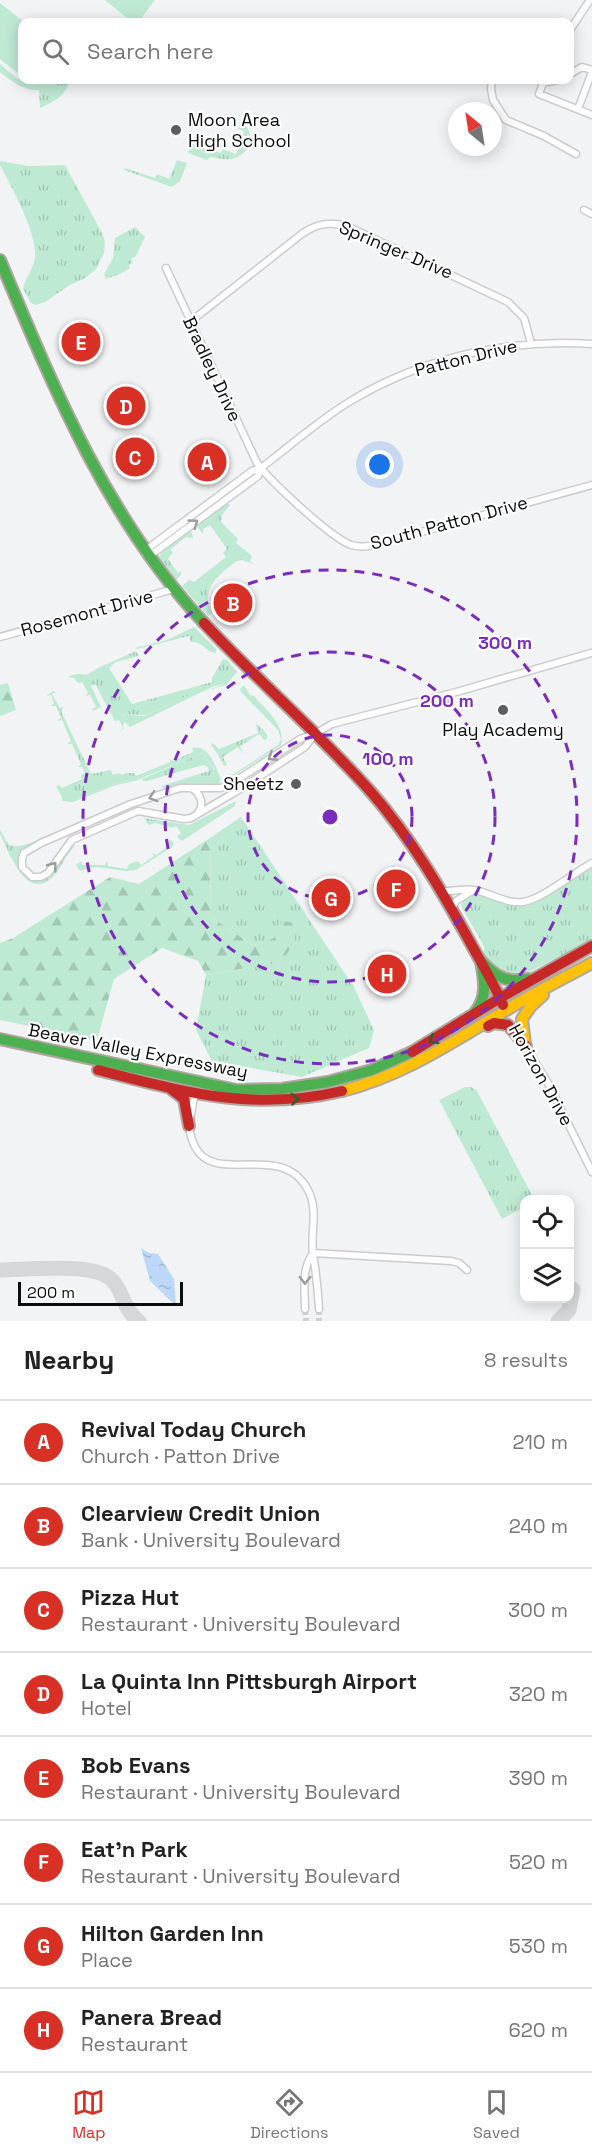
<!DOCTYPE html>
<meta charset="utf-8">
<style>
body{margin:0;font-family:"Space Grotesk",sans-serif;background:#f6f6f6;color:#222}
.controls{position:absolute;right:18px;bottom:18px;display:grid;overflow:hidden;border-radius:12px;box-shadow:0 3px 15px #0003}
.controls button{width:54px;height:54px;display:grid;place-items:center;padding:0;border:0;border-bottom:2px solid #e0e0e0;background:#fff;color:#222;font:30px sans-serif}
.compass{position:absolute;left:448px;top:102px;width:54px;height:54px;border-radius:50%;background:#fff;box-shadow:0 3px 15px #0003;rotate:330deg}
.scale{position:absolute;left:18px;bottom:15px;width:165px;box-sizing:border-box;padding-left:6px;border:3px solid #0b0c0c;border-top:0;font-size:16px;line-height:21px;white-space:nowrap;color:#0b0c0c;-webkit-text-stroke:4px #fff;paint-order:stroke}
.you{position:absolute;left:380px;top:465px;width:21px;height:21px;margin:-15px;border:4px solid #fff;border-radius:50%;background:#1a73e8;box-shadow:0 0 0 9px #1a73e833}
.badge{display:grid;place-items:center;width:39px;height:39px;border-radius:50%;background:#d93025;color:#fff;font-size:20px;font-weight:700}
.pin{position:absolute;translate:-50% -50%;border:3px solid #fff;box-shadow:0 2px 6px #0006}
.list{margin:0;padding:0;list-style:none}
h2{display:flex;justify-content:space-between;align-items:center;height:78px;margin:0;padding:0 24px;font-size:26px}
h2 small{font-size:20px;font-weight:400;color:#767676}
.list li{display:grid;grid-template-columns:39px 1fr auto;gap:18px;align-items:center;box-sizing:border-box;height:84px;padding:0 24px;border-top:2px solid #e0e0e0}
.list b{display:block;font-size:22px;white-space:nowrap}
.list p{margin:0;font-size:20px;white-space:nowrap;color:#767676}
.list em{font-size:20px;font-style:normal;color:#767676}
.icon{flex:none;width:33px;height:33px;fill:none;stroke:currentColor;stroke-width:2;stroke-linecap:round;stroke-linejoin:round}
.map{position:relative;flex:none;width:592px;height:1321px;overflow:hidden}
.search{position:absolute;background:#fff;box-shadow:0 3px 15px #0003;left:18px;right:18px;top:18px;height:66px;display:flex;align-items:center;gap:15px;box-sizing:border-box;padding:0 21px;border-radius:12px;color:#767676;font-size:22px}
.sheet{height:750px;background:#fff}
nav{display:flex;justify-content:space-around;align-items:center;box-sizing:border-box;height:84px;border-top:2px solid #e0e0e0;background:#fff;font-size:16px;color:#767676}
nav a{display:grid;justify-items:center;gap:3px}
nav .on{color:#d93025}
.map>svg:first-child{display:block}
</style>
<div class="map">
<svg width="592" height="1321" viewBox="0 0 592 1321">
<defs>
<pattern id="grass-tufts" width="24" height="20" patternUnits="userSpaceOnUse" patternTransform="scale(1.5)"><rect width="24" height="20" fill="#beead4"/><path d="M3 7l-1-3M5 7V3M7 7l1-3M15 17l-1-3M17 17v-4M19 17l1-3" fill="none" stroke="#a2c8b5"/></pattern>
<pattern id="forest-firs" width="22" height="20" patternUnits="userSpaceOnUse" patternTransform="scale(1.5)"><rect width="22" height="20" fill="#beead4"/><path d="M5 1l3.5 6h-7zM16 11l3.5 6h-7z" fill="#a2c8b5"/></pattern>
<pattern id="water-ripples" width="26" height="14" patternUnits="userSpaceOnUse" patternTransform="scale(1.5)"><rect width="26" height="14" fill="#bcd8f8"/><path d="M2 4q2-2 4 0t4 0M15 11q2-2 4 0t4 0" fill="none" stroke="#a0b8d3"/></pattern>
</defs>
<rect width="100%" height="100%" fill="#f2f3f4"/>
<path fill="url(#grass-tufts)" d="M59,80H71C63,97 57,100 40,108L39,90L51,85Z
M240,122C257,130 251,153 235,158C227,161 218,158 211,157L207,160L188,153L191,142L221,153L223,149L236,154L241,142L244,143L246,137L243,135L244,131L238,129Z
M177,160L187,163L180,181L172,187L124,170L125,168L155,178L157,174L169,179Z
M0,161L29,166L65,165L101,231L105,241L104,253L96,269L85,278L70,285L45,302L36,305L31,303L23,289C25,278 33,270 35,258C38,235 11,186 0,165Z
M135,227L145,237L136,256L131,259L133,262L129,265L130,268L120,274L106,279L104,274L113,258L115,238Z
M227,502L230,505L222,515L221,522L238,539L236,543L252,556L250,561L254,564L242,560L237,561C219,574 199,590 212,613L208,616L182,586L189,580L194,582L226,557L223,553L227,549L210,525L203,529V533L196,526Z
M187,531L192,532L193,538L186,537L170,550L173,552L168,559L178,573L181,571V575L176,580L159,557L165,548Z
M194,627L216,649V653C206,653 203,641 191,642L189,636L137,649L135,648L167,640Z
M136,651L139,656L116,662L109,668L132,704L212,682V678L223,659L227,660L240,675L237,672L226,685L205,691L224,684L222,680L146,715L122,714L105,694H103L120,714L127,719L123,725L124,729L120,731L123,728L119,720L115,721L95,684L91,686L101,707L93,711L92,709L96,707L90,695L85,696L88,693L82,682L78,683L74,678L68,677C71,674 82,673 86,675L98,668Z
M53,691L56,692L52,694L60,708L64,707L61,711L91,774L111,770L113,775L119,773L122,775L126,773H134L136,776L170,762L169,758L172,761L193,752L192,748C210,744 215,767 221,779L218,787L184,784L165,790L161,786L209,771L208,767L203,765L147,781H143L142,779L202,753L214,770L215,769L202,750L133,780L115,784L73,800L63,799L56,786L59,785L62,788L82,779L81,775L85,773L82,767H78L81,764L72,744H67L71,741L62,720L57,721L61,718L56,706H50L54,703L51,695L46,696Z
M257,724L267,734V739L264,740L259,734L240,746L244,754L238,747L223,757L227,765L224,766L219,756L211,745L213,743L219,749L258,733L256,725Z
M236,801L235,806L182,841L177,837L181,833L176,826L172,828L156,823L148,825L144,818L189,825Z
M241,817L354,987L374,1030L369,1048L302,1077L212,1061L196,1030L206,975L281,962L274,938L254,946L211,917L210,838Z
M0,830L9,845C22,849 34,841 46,836L26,847L19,855C17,873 28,885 46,879L73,844L74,847C65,856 61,869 52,878C25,902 9,850 0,834Z
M592,868V940L515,979L492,968L484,953V947L480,939L461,906L464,898L474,893L510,906H528Z
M465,1087H471L477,1091L534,1199L524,1200V1207L502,1219L439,1100Z"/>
<path fill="url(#forest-firs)" d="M8,683L16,710L0,716V685Z
M210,838L211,917L254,946L274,938L282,921L295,923V942L281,962L206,975L198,961L162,948L114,979L97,1040L0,1020V943L13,938L110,877L139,884Z"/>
<path fill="#beead4" d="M105,0H155L140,20L132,22Z
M0,3L24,22H22V71L20,75L0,59Z
M0,64C11,73 23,87 39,84C47,82 51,79 59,80C38,99 19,88 0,72Z
M223,679L224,684L214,686L130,727L125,722L127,719H124L125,717L120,714L102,694L105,693L123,714L144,716Z
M244,685L250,695L254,696C266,710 286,725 281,745L232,777L228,773L232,775L278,745L281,739L278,730L241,692L240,689Z
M201,750L208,756L215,771L202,753L135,781L116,785L73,802L62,801V798L73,800L115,784L133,780Z
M170,840L174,843L172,847L136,870L126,871L95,867L80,871L76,865L81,861L83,865H105L107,861L108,866L127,869L129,864L138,861L141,865L154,856L152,852L156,855L169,846L167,842Z"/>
<path fill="url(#water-ripples)" d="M141,1248L149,1253L158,1254L174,1279L176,1306L150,1281Z"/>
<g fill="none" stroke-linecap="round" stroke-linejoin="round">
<path stroke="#d6d7d8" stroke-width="15" d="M0,1270C26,1270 92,1262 111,1279C125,1292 121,1308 139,1321
M558,1321L569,1310L573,1289"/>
<path stroke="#cfd0d1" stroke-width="6" stroke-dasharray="6 3" stroke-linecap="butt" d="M305,1309L306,1321
M319,1309V1321"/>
<g stroke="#ccccce" stroke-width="9">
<path id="street" d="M570,30L590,0
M570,74L582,67L592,70
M492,80L491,89L493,100L506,120L544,136L576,154
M557,80L543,83L539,94L592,115
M578,109L592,72
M584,210L592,214
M166,268L257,463C271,482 330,537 351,545C359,547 366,547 374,545L592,485
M190,322L303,233C318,223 332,221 349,227L508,302L524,318L531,343
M145,552L151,546L252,471L261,468C290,446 318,421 349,402C421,358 509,338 592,344
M145,553L155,552L258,476L261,468
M0,637L174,589
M315,734L300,739L237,780L221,788H180L131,804L41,843L24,853L22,859V867L32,877H41L48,873L72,840L138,811L184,819L191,818L242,788L305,747L315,734L332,724L460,691L591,653
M191,788C201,793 205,805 197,814
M442,891C453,892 464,888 474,890C491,893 506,904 523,902C541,900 575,872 592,863
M452,908L456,901L472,891
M525,1045L548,1083L592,1172
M191,1115L195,1092
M189,1125C197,1201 278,1133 308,1190C319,1211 310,1232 313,1254C316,1272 318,1290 319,1309
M313,1253L451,1261L459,1263L467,1270
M305,1309C305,1290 301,1270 313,1253"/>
</g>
<g stroke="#b1a69f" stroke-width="14">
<path id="fast" d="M0,260C54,389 107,519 204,623
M481,961C496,977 506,983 528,979
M476,1011C488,996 484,979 481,961
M0,1039L236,1090L282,1089L328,1082L372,1070L412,1052"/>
</g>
<g stroke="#b1a69f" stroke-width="14">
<path id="slow" d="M525,1043L522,1019L531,1006L543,995
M342,1091C402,1076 451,1043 503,1012C532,994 562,979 592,963"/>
</g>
<g stroke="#b1a69f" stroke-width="14">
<path id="jam" d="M204,623C258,681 318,732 371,792C411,838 442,891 471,944C482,964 494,984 503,1005
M488,1026L494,1023L508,1025L526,1046
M412,1052L500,998L592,946
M98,1070C185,1092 252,1112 342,1091
M171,1089L184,1099L189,1126"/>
</g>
<use href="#street" stroke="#fdfdfd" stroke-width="6"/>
<use href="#fast" stroke="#4caf50" stroke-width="10"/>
<use href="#slow" stroke="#ffc107" stroke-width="10"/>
<use href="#jam" stroke="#c62828" stroke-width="10"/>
</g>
<defs><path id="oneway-chevron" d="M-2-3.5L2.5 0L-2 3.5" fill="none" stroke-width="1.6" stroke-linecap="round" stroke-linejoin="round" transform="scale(1.5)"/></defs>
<g stroke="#9c9d9d">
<use href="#oneway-chevron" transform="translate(194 523) rotate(-36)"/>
<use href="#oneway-chevron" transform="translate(272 757) rotate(147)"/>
<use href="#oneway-chevron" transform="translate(153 797) rotate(162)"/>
<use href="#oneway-chevron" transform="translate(53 866) rotate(-53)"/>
<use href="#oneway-chevron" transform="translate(305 1280) rotate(91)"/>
</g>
<g stroke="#2c5e2e">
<use href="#oneway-chevron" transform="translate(433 1040) rotate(148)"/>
<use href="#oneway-chevron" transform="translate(295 1099) rotate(-5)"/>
</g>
<g fill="none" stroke="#7b2cbf" stroke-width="3" stroke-dasharray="10 8">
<circle cx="330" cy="817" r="82"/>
<circle cx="330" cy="817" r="165"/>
<circle cx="330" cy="817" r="247"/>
</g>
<g fill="#5c5d5d" stroke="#fff" stroke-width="2">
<circle cx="176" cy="130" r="6"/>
<circle cx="503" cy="710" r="6"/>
<circle cx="296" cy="784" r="6"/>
</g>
<g text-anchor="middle" stroke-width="4.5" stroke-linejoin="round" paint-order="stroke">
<g font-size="18" fill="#0b0c0c" stroke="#fff" text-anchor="start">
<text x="188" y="126">Moon Area<tspan x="188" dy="21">High School</tspan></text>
<text x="503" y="736" text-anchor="middle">Play Academy</text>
<text x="284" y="790" text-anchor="end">Sheetz</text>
</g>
<g font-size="18" fill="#0b0c0c" stroke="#fff">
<text transform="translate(396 250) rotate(23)" y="6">Springer Drive</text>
<text transform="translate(466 358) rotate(-14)" y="6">Patton Drive</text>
<text transform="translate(212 369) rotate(65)" y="6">Bradley Drive</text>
<text transform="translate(449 523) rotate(-15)" y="6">South Patton Drive</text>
<text transform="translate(87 613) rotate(-15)" y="6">Rosemont Drive</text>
<text transform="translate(138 1051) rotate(11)" y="6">Beaver Valley Expressway</text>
<text transform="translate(541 1075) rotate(61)" y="6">Horizon Drive</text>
</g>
</g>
<circle cx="330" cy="817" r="9" fill="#7b2cbf" stroke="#fff" stroke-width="3"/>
<g font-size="18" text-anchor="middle" font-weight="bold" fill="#7b2cbf" stroke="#fff" stroke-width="4.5" stroke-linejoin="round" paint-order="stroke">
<text x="505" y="649">300 m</text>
<text x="447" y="707">200 m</text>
<text x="388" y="765">100 m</text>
</g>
</svg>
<div class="controls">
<button><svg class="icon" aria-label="locate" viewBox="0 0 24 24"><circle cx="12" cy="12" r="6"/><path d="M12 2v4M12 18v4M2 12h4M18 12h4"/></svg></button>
<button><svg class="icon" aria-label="layers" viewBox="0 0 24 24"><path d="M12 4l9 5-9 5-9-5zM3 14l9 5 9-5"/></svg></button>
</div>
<svg class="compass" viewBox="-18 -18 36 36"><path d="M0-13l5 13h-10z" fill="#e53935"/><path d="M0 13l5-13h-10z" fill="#767676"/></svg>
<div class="scale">200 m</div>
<div class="you"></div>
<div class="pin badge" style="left:207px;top:462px">A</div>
<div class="pin badge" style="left:233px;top:603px">B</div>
<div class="pin badge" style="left:135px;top:457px">C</div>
<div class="pin badge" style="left:126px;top:406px">D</div>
<div class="pin badge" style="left:81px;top:342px">E</div>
<div class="pin badge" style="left:396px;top:889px">F</div>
<div class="pin badge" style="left:331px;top:898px">G</div>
<div class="pin badge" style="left:387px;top:974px">H</div>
<div class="search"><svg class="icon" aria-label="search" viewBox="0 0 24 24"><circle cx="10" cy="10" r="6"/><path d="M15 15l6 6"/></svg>Search here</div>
</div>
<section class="sheet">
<h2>Nearby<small>8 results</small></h2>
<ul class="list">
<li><span class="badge">A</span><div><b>Revival Today Church</b><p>Church · Patton Drive</p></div><em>210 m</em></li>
<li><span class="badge">B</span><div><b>Clearview Credit Union</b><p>Bank · University Boulevard</p></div><em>240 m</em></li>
<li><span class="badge">C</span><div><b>Pizza Hut</b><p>Restaurant · University Boulevard</p></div><em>300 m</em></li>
<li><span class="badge">D</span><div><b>La Quinta Inn Pittsburgh Airport</b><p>Hotel</p></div><em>320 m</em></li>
<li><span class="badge">E</span><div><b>Bob Evans</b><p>Restaurant · University Boulevard</p></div><em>390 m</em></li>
<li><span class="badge">F</span><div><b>Eat'n Park</b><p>Restaurant · University Boulevard</p></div><em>520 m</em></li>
<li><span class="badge">G</span><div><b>Hilton Garden Inn</b><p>Place</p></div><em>530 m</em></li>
<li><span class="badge">H</span><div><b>Panera Bread</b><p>Restaurant</p></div><em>620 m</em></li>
</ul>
</section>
<nav>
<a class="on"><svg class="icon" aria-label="map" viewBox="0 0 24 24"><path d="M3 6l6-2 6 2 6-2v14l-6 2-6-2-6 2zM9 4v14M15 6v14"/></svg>Map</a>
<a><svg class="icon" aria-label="directions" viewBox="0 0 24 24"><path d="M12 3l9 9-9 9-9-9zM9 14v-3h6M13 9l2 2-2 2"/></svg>Directions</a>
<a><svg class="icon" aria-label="saved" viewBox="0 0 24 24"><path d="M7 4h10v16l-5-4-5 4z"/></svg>Saved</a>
</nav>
